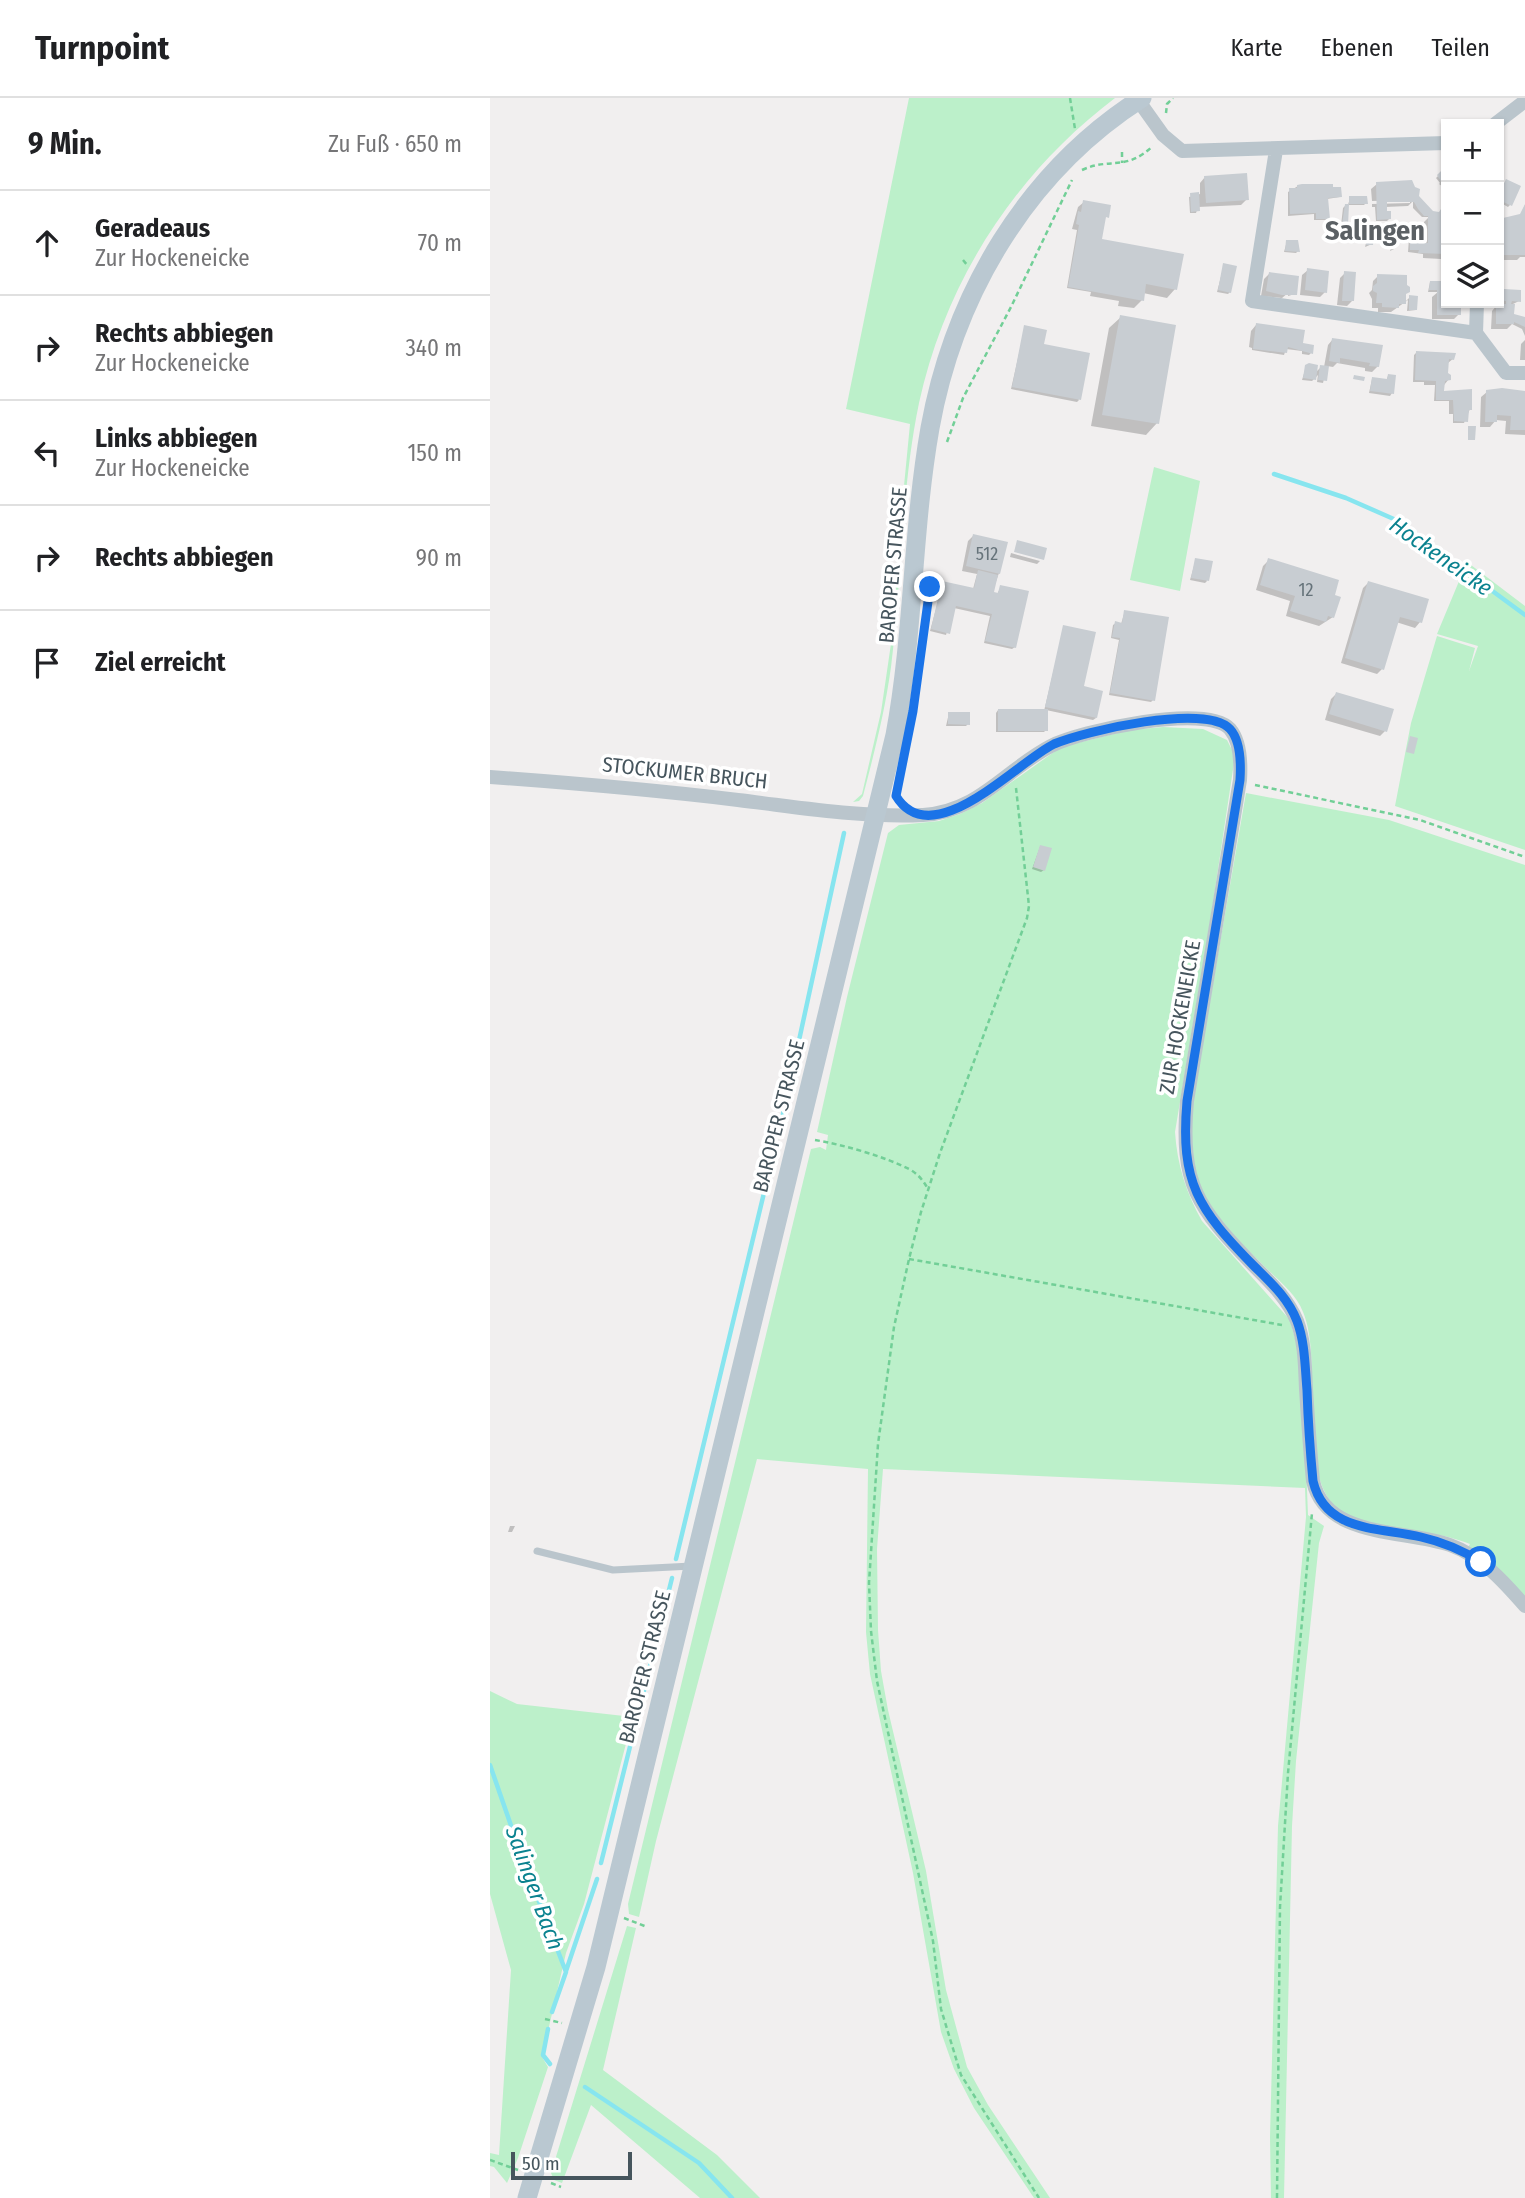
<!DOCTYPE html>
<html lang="de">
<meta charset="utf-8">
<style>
body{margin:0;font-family:"Fira Sans Condensed",sans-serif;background:#f6f6f6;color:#202124}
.controls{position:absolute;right:21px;top:21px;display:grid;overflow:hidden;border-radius:0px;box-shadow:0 2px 5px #0004}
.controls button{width:63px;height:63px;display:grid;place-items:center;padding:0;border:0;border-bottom:2px solid #e0e0e0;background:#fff;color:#202124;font:35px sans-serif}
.scale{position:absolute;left:21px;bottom:18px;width:121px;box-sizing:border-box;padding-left:7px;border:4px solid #46555d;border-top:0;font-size:19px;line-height:24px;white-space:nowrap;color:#46555d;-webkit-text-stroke:5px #fff;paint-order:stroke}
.stop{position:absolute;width:21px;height:21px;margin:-16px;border:5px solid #1a73e8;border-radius:50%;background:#fff}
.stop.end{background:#1a73e8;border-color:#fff;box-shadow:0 2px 7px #0008}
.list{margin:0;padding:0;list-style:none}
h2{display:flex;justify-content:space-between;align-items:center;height:91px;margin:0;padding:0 28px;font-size:30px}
h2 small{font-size:23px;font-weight:400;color:#757577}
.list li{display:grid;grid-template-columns:46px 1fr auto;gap:21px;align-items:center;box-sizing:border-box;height:105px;padding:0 28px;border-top:2px solid #e0e0e0}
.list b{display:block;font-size:26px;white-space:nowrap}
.list p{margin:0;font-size:23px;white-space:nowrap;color:#757577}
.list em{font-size:23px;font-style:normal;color:#757577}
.icon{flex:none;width:38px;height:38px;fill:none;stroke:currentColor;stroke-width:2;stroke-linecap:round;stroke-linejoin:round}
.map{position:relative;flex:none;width:1035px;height:2100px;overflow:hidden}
header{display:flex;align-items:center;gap:42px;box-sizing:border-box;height:98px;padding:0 35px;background:#fff;border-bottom:2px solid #e0e0e0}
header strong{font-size:33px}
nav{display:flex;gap:38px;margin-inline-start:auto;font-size:24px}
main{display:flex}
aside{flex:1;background:#fff}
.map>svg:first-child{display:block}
</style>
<header>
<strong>Turnpoint</strong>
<nav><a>Karte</a><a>Ebenen</a><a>Teilen</a></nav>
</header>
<main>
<aside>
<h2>9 Min.<small>Zu Fuß · 650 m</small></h2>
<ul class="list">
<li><svg class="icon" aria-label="ahead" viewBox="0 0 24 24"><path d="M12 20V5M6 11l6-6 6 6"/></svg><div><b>Geradeaus</b><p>Zur Hockeneicke</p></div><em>70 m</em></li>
<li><svg class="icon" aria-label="right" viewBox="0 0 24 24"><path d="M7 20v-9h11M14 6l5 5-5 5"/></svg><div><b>Rechts abbiegen</b><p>Zur Hockeneicke</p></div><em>340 m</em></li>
<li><svg class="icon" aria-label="left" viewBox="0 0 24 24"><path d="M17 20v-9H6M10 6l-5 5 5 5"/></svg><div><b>Links abbiegen</b><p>Zur Hockeneicke</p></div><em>150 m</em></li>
<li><svg class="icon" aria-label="right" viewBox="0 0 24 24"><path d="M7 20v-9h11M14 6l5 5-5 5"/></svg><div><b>Rechts abbiegen</b></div><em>90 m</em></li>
<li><svg class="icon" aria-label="arrive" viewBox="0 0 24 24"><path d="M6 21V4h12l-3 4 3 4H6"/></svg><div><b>Ziel erreicht</b></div></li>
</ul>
</aside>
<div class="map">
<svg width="1035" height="2100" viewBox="0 0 1035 2100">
<rect width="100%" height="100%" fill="#f1efef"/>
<path fill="#bcf0ca" d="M419,0H625C525,76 456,182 429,305C411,392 412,482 401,569C395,613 384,656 373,698L369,703L363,704L372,696L391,614L403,532L410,429L420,326L356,311Z
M664,369L710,383L690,493L640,482Z
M977,464L1035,508V752L905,708L921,625L947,538L985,550L979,573L988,548L947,536Z
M673,629L713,631L737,642L745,658L721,818L685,1034C687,1066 696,1095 712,1123L800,1222L812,1266L818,1417L834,1428L829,1445L806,1663L802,1728L794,2100H781L780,2039L788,1728L816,1419L815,1390L393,1371L387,1451L388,1532L391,1573L398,1612L436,1773L456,1892L477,1969L498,2007L560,2100H544L484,2010L464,1971L451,1934L423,1775L380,1576L376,1534L378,1371L267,1361L166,1743L149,1819L139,1816L138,1806L321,1051L330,1049L336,1052L338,1037L327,1034L357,899L398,735L409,727L449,723L470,716L492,705L571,649L640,632Z
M756,695L899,722L1035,767V1508L975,1454L980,1446C972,1443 963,1440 954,1438C920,1431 875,1434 847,1410C806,1375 834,1263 813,1214C806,1196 788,1182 775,1169C748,1142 714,1109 703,1071C699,1055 701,1034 700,1018Z
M0,1593L27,1606L143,1619L94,1806L76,1855L52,1959L58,1969L28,2060L17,2085L4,2069L0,2068V2055L9,2057L21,1872L0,1796Z
M137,1828L146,1830L113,1972L227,2057L270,2100H210L101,2007L72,2085L64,2082L61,2075Z"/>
<path fill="#0003" d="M956,70V91L949,86L950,85L946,80Z
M715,79L757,101L751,107L708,109L706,115H700L699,99L710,96V85Z
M922,84L924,95L939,112L956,120V155L951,161L933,160V156L918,154L919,140L921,138L927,147H933L934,124L939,119H932L923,110V103L918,108L895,109V115L899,121L897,123H886L885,109H882V106L920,105V102L882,103L881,91L887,86Z
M1014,86L1020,107L1018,109L1009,104L1011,98L1009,97Z
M808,88L841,91L850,99L837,101L838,120L836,122H824V116L798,118V94Z
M860,100L876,105L874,107H858Z
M594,104L610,142L685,191L677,200L653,195L652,202L644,210L628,208L629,203L600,198L601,194L577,190L587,132L582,131L588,109Z
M1035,107V159H1030L1027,162H1009V127L1017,120L1030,118Z
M855,108L856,130L860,135L858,137L850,136L853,110Z
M878,137L891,139L882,142V146L875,149Z
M797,143L808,153L806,155L794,154Z
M902,144L904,145V151L900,153Z
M734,167L740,194L738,196L727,194Z
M818,172L835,194L830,199L810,197L812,177Z
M855,175L862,203L857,208L847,207L850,180Z
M779,176L805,196L798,198V195L792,200L771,198L774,181Z
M888,178L915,197V204L920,199L926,212L917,213L918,202L901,214H888V210H882V201L879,195L882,192L883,183Z
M940,184L956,185V205H969V216L964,221H942V199L948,194H938Z
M1009,189L1029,203L1023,206V217L1035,221V238L1032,231L1022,226L1017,231H1001L1002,213L1007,207L1014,208L1009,204Z
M631,219L667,325L656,337L601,328L619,230Z
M766,227L811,247L821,255L819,257L812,256V253L796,251L794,257L762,252V250L759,249L761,233Z
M535,229L552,247L589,302L587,304L521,291Z
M843,241L888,268L882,274L875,273V270L847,265L843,269L837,268L833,285L827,284L828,277L822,283L812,282L816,269L826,274L831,269H834L838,247Z
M1035,242V262H1030L1031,246Z
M927,254L964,260L958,265L956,276L959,281L954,287L953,295L980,311L974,325H963V316H959V303H944L945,287H934V284H923L924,257Z
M898,278L902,295L900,298L879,295L882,281L896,283Z
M997,294H1035V337L1015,336L1016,323L1006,322L1000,329H990L991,299Z
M484,437L509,475L502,495L507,496L511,489L525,549L522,551L494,545L500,518L464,510L456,537L440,533L453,485L483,491L487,476L472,473L478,443Z
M521,455L550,463L547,466L520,459Z
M706,461L717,483L715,485L700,482Z
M779,462L842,498L843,519L829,528L796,518L800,503L766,492L773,468Z
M878,485L930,524L925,530L906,524L892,571L887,576L851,565L873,490Z
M635,513L663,602L661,604L619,597L629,542L621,540L623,527L626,525L631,526Z
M574,529L592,590L606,620L603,622L556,612V632L554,634H506V615L508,612L554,613Z
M846,596L895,633L890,638L835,622L841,601Z
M459,615L478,626L476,628H456Z
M550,749L554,772L551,774L542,771Z
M20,1428H25L22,1434H18Z"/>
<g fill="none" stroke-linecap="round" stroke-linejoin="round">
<path stroke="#87e5ef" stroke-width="4.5" d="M784,376L856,400L906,422L1035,517
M290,1030L354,735
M186,1461L286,1045
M0,1667L33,1762L76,1874L62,1914
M111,1765L182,1480
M76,1873L107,1781
M58,1931L53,1957L60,1966
M95,1989L209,2065L242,2100"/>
</g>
<path fill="#c8cdd2" d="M956,68V86L954,88L947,77Z
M757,75L759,102L716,105L714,78Z
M1016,81L1031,88L1022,108L1009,102L1012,96L1010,94Z
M922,82L925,89L930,91L929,98L943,113L949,114L951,111L953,116H956V156L928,155L929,152H920V136H929V145H938V118H934L928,111L924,104H897V113H901V121L887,122L886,84Z
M812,86H843V89H851L852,99L838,100L840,121H826V115L800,116L799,90H807V87Z
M709,94L710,113L701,114L700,95Z
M859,98H877L878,106H859L858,128L863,129L862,136L851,134L855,106H859Z
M593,102L621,107L619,120L616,119L612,141L694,156L687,192L656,186L654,203L578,189L589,127L586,126L588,113L591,114Z
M1035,106V157H1014L1013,120L1030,116Z
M893,135L892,140H884L883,147H876L877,136Z
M796,142H808L810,154L795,153Z
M733,165L747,168L741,195L728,192Z
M817,170L839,173L837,195L815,192Z
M854,173L866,174L864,203H852Z
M779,174L809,178L807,197H792L776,193Z
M887,176L917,177V187L920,189V194L916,196V206H909V210L892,209V205H886L887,195L883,193V188L887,185Z
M940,183H956V205H971V217H947V192H939Z
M1009,188H1014V191L1031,192V204L1022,203L1021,206H1025L1024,216L1035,219V229L1024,224V226H1006V206H1016V203L1009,202Z
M919,197L928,198L927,212H919Z
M630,217L686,227L669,326L612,317Z
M766,225L815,232L813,245L824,247L823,256L798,249L797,255L763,251Z
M534,227L557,232L554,246L600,255L591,302L522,289Z
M842,240L893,247L889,269L879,268L880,265L850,260V265L839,263Z
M926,253L966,255L964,262L959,261L958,275L961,277V282L955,283L954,293L982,291V312H979L978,324L964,323L963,302H946V283L925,282Z
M819,265L828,267L826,282L813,280L815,267Z
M830,267L839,268L837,283L828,282Z
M898,276L906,277L904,296L880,293L882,279L897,281Z
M864,277L875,279L874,283L863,281Z
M1012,290L1035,293V332H1020L1021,318L1007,317V324H995L996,292Z
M978,328H986L985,342H978Z
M483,436L518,444L510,476L476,468Z
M527,442L557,450L554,462L524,454Z
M705,460L723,463L719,483L701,480Z
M778,460L849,482L845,497L851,499L844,520L838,518L836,524L800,513L805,498L770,487Z
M488,472L508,477L504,494L508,495L510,487L539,493L526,550L495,543L502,516L466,508L460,536L441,531L452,483L484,490Z
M878,483L939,501L932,525L910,519L894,572L855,560Z
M634,512L679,519L665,603L620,595L630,540L622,539L625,523L632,525Z
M573,527L606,534L594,588L613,593L607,620L555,609Z
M846,594L904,611L897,634L839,616Z
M508,611H558V633H508Z
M458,614H480V627L458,626Z
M920,638L928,640L924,656L916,654Z
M550,747L562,750L555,773L543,769Z"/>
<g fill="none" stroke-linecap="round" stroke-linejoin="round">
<path stroke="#72cf97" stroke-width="2.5" stroke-dasharray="5 3.5" stroke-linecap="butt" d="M580,0L585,31
M676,15L677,6L683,0
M632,54V65
M592,72C620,59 635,74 663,48
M473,162L478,168
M457,344L473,300L521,209L582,82
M765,687L930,722L1035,759
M526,690L539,808L537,820L450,1055L431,1114L419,1161L404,1229L388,1346L379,1485L381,1533L387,1583L443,1843L451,1911L471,1977L549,2100
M325,1042C354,1047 393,1058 419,1071C428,1076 433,1082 438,1091
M419,1161L792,1227
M134,1820L157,1829
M55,1921L72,1925
M0,2062L28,2072
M61,2085L71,2089
M787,2100L790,1809L798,1675L822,1415"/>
<path stroke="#bac5cc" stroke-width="7" d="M47,1453L123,1472L202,1468"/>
<path stroke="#bac5cc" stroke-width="14" d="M648,2L673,37L692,53L956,45
M1005,26L1035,3
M786,52L762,203L986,235
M987,205L986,235L1016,275H1035
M0,679C83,685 165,692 248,702C308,709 371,720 433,717C489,714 516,671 561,648C590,633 716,605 740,631C751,644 751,666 750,682L697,1003C690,1087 707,1109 764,1168C781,1185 797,1200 807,1223C815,1244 815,1269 816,1291C818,1322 820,1352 823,1383C836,1441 915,1431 960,1447C991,1458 1014,1484 1035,1508"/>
<path stroke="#bac8d1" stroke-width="19" d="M37,2100L106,1869L405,637C424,535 422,432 440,330C464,197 536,74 652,0"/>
</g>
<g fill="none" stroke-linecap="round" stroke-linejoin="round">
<path stroke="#1a73e8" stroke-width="9" d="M440,489L423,613L406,698C442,757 527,664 564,646C594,633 716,605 740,631C751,643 751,666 750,682L697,1003C690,1085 708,1111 764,1168C781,1185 798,1200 807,1223C815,1244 815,1269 817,1292C818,1322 820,1352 823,1383C835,1435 890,1429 931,1439C953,1444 972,1452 991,1464"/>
</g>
<g text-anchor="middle" stroke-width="7" stroke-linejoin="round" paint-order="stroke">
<g font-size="18" fill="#66737a">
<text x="497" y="462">512</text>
<text x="816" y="498">12</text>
</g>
<g font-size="21" fill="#46555d" stroke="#fff">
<text transform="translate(403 467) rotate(-85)" y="7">BAROPER STRASSE</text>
<text transform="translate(195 675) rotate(6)" y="7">STOCKUMER BRUCH</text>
<text transform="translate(690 919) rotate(-80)" y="7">ZUR HOCKENEICKE</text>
<text transform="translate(289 1018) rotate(-76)" y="7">BAROPER STRASSE</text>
<text transform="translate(155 1569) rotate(-76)" y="7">BAROPER STRASSE</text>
</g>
<g font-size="23" font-style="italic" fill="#0a828f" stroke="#fff">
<text transform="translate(951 458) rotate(35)" y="8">Hockeneicke</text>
<text transform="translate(45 1790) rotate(70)" y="8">Salinger Bach</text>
</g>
<g font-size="28" font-weight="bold" fill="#5b6064" stroke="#fff">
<text x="885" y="142">Salingen</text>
</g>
</g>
</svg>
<div class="controls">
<button>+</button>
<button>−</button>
<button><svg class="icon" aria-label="layers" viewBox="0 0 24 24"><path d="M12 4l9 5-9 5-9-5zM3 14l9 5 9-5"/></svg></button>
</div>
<div class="scale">50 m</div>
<div class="stop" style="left:991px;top:1464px"></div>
<div class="stop end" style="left:440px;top:489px"></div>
</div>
</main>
